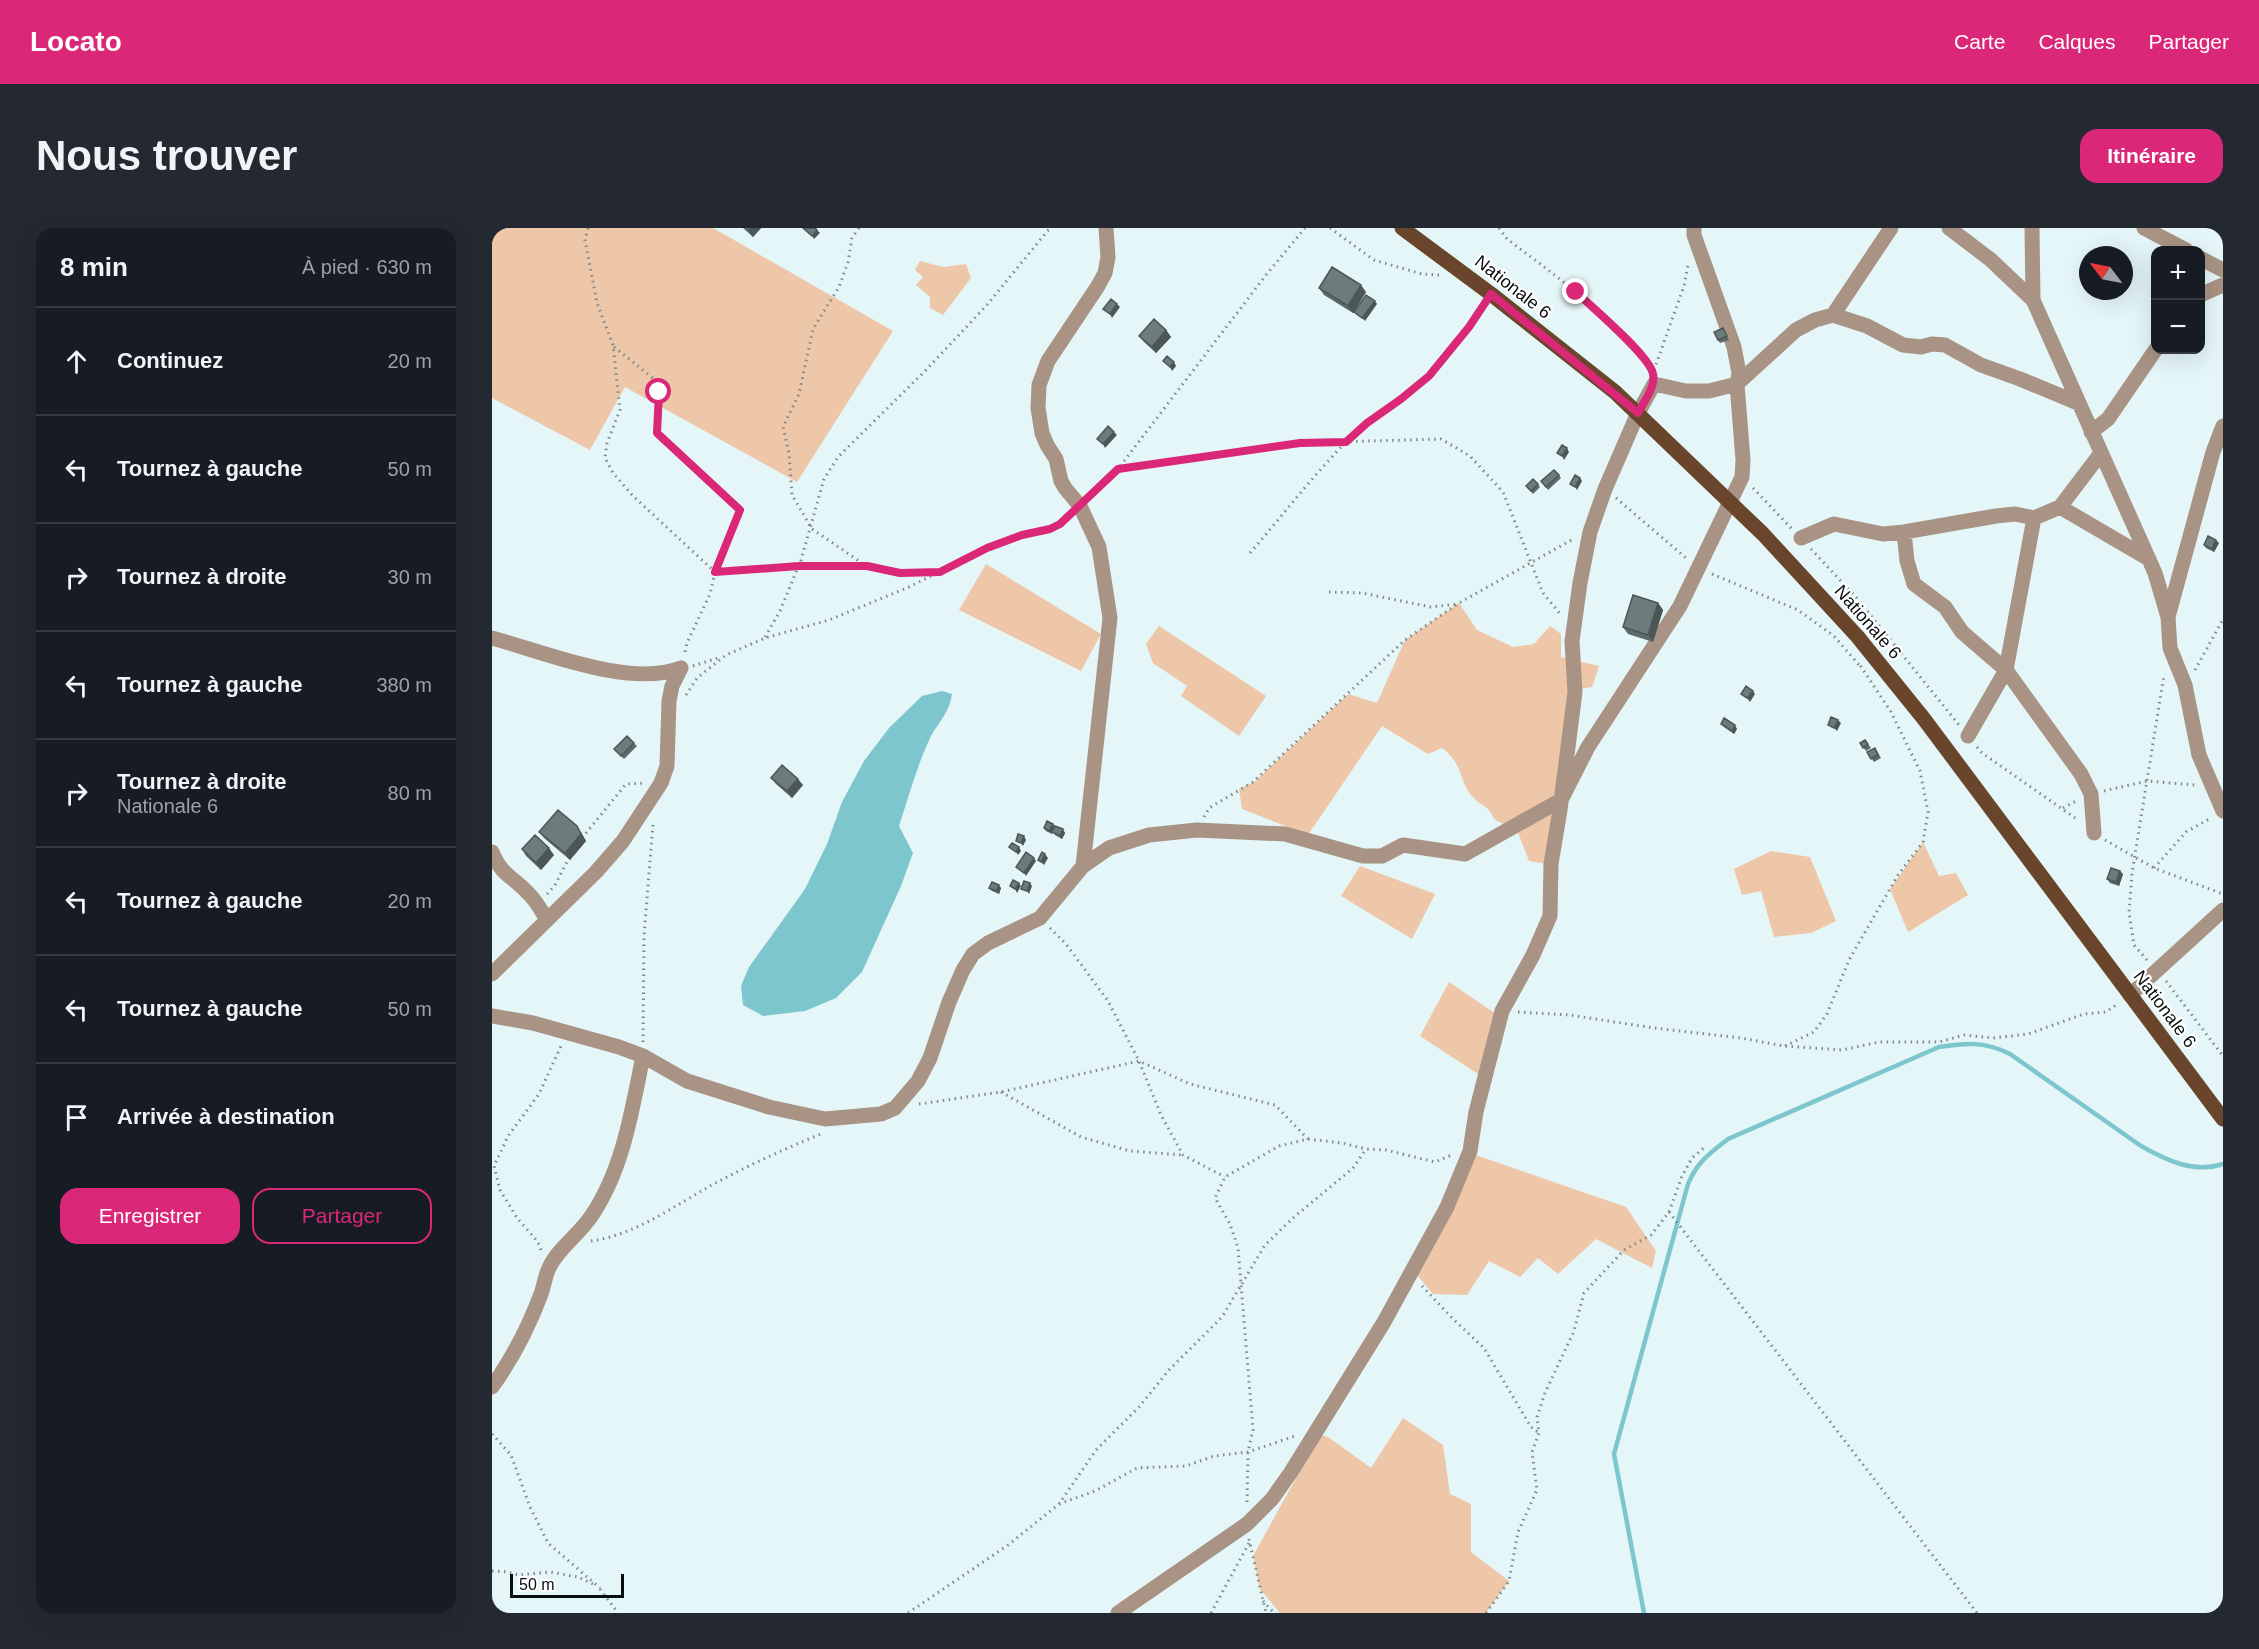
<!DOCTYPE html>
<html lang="fr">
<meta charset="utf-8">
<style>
body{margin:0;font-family:Helvetica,sans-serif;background:#242831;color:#f1f3f6}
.controls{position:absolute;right:18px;top:18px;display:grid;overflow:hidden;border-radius:12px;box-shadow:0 6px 24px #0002}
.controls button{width:54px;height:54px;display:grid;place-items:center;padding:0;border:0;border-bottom:2px solid #363941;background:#171b24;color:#f1f3f6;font:30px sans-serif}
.compass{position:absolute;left:1587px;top:18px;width:54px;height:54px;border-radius:50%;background:#171b24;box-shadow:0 6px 24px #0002;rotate:302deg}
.scale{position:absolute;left:18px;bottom:15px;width:114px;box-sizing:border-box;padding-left:6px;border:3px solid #080d0e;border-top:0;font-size:16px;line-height:21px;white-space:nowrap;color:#080d0e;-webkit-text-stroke:4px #fff;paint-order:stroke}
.stop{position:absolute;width:18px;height:18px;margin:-14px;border:4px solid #db2777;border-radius:50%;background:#fff}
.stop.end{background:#db2777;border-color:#fff;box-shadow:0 2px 6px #0008}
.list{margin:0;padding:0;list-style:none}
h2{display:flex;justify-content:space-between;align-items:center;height:78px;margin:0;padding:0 24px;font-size:26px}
h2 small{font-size:20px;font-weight:400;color:#9ea1a6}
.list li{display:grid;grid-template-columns:39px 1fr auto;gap:18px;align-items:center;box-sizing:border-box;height:108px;padding:0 24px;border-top:2px solid #363941}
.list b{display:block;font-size:22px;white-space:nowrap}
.list p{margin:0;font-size:20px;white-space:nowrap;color:#9ea1a6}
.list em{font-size:20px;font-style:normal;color:#9ea1a6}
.actions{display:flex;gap:12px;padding:18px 24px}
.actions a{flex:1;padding:14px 0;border:2px solid #db2777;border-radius:18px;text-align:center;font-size:21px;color:#db2777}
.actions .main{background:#db2777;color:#fff}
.icon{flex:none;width:33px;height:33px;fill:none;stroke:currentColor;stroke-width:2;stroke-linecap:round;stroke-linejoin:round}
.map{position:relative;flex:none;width:1731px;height:1385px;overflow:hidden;border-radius:18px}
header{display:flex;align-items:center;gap:36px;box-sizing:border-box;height:84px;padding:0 30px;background:#db2777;color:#fff}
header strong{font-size:28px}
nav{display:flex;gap:33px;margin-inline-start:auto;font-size:21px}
.intro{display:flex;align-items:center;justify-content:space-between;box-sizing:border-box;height:144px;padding:0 36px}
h1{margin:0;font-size:42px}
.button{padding:15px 27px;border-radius:18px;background:#db2777;color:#fff;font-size:21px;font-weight:700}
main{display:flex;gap:36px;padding:0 36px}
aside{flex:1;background:#171b24;border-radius:18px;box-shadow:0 6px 24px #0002}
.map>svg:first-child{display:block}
</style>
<header>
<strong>Locato</strong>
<nav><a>Carte</a><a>Calques</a><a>Partager</a></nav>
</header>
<div class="intro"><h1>Nous trouver</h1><a class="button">Itinéraire</a></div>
<main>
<aside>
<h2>8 min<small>À pied · 630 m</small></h2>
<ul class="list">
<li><svg class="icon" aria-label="ahead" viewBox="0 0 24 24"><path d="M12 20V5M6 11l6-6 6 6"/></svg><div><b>Continuez</b></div><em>20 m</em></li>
<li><svg class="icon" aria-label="left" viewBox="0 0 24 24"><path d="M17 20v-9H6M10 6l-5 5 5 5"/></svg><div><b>Tournez à gauche</b></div><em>50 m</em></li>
<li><svg class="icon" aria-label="right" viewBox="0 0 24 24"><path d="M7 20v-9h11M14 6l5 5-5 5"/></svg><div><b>Tournez à droite</b></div><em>30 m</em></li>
<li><svg class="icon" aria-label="left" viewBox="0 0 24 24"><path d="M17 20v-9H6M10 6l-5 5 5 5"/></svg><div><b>Tournez à gauche</b></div><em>380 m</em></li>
<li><svg class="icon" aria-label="right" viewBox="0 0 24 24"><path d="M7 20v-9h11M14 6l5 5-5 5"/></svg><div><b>Tournez à droite</b><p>Nationale 6</p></div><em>80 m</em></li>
<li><svg class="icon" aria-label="left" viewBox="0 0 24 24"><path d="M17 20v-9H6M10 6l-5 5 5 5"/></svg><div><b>Tournez à gauche</b></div><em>20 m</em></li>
<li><svg class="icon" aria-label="left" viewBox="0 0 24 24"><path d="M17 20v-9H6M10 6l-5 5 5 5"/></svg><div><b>Tournez à gauche</b></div><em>50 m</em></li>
<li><svg class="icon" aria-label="arrive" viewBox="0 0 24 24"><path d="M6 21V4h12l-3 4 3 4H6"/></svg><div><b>Arrivée à destination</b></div></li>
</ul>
<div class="actions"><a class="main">Enregistrer</a><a>Partager</a></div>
</aside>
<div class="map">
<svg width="1731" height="1385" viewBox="0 0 1731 1385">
<rect width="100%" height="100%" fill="#e5f6f8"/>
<path fill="#eec6a8" d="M0,0H221L401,103L305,254L133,159L98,222L0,170Z
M428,33L451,39L474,36L479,50L451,87L438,80V69L424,57L431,49L423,42Z
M494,336L609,406L589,443L467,382Z
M967,375L985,402L1021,419L1042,416L1058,398L1069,406V429L1107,438L1100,459L1086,461L1055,636L1037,633L1025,602L1003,592C994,574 990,580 980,568C966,552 972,536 950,520L936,526L890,498L816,607L750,581L747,561L762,554L856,466L885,475L913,412Z
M667,398L774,468L747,508L689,468L695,458L661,435L654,416Z
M1431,614L1447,648L1464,645L1476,667L1416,704L1398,661Z
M1279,623L1318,629L1344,693L1319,705L1282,709L1269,663L1250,667L1242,641Z
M868,638L943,666L920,711L849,668Z
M957,754L1004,786L989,848L928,808Z
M978,925L1134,979L1164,1023L1160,1040L1104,1011L1066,1046L1046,1030L1028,1049L997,1033L975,1067L941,1066L924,1046Z
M911,1190L951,1217L958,1266L979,1276V1324L1017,1353L994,1385H788L768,1361L761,1328L828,1207L836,1209L879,1240Z"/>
<path fill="#7dc6cd" d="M450,463L460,466C458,483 447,494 439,508C425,537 417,568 407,598L421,625L409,658L370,744L344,770L313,783L271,788L251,777L249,758L257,739L313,661L335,616L350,574L372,533L397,500L430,468Z"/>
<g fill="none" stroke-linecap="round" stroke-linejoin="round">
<path stroke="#7dc6cd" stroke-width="4.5" d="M1152,1385L1122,1226L1196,956C1205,934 1218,925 1236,911L1447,819C1474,815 1493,813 1518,826L1649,918C1674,932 1702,946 1731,936"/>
<path stroke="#7e898a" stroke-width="3" stroke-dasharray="1.5 4.5" stroke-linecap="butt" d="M96,0L93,12L105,75L121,117L128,182L115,215L113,230L121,245L141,268L223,344L307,338H375L409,345L445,344
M367,0L360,10L356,34L347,59L321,101L307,166L291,199L297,225L300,267L320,301L373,337
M838,0L882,32L930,46L947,47
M1007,0L1015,11C1067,50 1122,90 1161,143
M122,119L167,155L165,205L248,282L223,344L218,366L195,415L192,428
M1162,142L1192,58L1196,37
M626,241L808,215L949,211L978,228L1011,264L1051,365L1069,387
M1261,260L1300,301
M599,268L626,241L774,47L813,0
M1124,270L1194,330
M1319,321L1363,368L1467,497
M758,325C790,288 820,249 854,214C879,189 910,173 936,149C957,129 975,102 992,77
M1220,346L1306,382L1342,408L1367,437
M837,364L870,365L939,379L965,376
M273,409L288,383L309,332L332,251L346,229L434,142L494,78L558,0
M201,438L229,429
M1703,442L1731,391
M194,467L205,450L234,427L273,410L337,392L417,359L495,320L530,307L558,301L576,288
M1485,519L1490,525L1586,592
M1612,563L1655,553L1703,557
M1571,580L1586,572
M712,589L717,580L761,554L913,412L967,375L1083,310
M90,610L134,556L153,555
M1613,612L1662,640L1731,666
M1662,640L1694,604L1719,590
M55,666L63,657L78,628
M558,700L574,716L616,773L647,833L669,887L691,927L733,949
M1655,732L1642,717L1637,685L1640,645L1672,447
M1674,753L1731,828
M1026,784L1078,787L1162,800L1249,810L1292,818L1350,822L1387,814H1447L1472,807L1501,810L1536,806L1592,786L1614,784L1627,775
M151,814L152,708L161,596
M1293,818L1322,804L1335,786L1357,732L1406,647L1431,614L1436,584L1428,543L1399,484L1368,437
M509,864L589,909L638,923L691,927
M427,876L509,864L647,833L698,856L783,877L816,911
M1177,984L1485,1385
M99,1013C143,1007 182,978 220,957C255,938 292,921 329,906
M49,1022L46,1014L25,990L8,962L2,938L16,908L47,866L69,818
M930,1058L961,1091L992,1120L1039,1199L1047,1205
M0,1206L19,1227L38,1279L56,1315L108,1360
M755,1274L756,1224L761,1202L746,1020L738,996L723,970L733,949L787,918L816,911L850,915L874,921L894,922L943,934L962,926
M567,1276L603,1263L645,1240L694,1238L722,1228L756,1224L803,1208
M757,1311L774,1385
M0,1343L16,1344L26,1347L58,1344L86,1349L103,1357
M108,1361L126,1385
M771,1373L782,1385
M416,1385L516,1317L567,1276L604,1222L647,1179L677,1142L730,1089L773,1017L801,990L861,940L874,921
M719,1385L757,1315
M994,1385L1017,1353L1026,1304L1045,1262L1040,1224L1047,1205L1045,1189L1053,1165L1082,1103L1092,1065L1132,1022L1159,1007L1177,984L1190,948L1200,930L1213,919"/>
<path stroke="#a89384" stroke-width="15" d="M1457,0L1499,32L1541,72
M1540,0L1541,72L1663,345L1676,389
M1652,0L1694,22
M1708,30L1731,42
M1708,67L1731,57
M1341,87L1375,98L1411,117L1429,119L1440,116L1453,117L1489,137L1528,151L1586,175
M1731,198L1721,224L1676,389L1678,420L1693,457L1707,527L1731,583
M1599,204L1616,191L1664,121
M1568,279L1609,225
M1412,304L1415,333L1422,356L1453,379L1470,404L1514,442L1589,546L1599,566L1602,605
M1309,310L1342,296L1391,306L1412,304L1504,288L1523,286L1542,290L1568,279L1657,331
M0,410C52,424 138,460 189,440
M1476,508L1514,442L1542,290
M0,624C10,648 19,647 35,664C44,672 49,682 55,692
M591,638L618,390L607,319L588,278L573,260L569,253L564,231L555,217L550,205L546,180L547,157L556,133L606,58L613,45L616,29L614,0
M0,746L104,644L131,613L169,555L175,538L177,473L180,458L189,440
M1638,767L1731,682
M0,788L41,795L127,819L151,828L195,853L277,879L333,891L389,886L403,880L426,853L438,830L457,774L471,742L481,726L496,715L548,690L591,638L617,620L657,607L705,602L793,606L871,628H890L911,617L973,626L1069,572L1096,519L1188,378L1250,249L1251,232L1245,156L1247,145L1242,119L1202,7V0
M0,1159C20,1131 37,1098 49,1066C52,1058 53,1048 57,1040C66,1020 88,1006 100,987C131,941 140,882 151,828
M626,1385L755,1296L780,1271L799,1244L892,1094L955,979L978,923L984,884L1010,783L1041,727L1058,688L1059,636L1068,582L1083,464L1080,413L1088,355L1098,304L1113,261L1146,185L1162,156L1194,163H1217L1245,156L1304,102L1323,92L1341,87L1399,0"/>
<path stroke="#69462b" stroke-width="15" d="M910,0L999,66L1123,164L1271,306L1365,408L1432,491L1731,891"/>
</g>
<path fill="#5d6a6b" d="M251,0H269L261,9Z
M827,60L874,64L861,85L832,67Z
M674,102L679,109L664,125L652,114L647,108Z
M1233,103L1237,112L1228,115L1226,112Z
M1067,247L1069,250L1056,262L1049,253Z
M1046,256L1048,259L1041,266L1034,258Z
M1727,315L1722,324L1714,320L1712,317Z
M1166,375L1171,382L1161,414L1136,406L1131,399Z
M1229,496L1245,501L1242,506L1232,499Z
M1373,512L1379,520L1374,523L1368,515Z
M142,515L145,518L132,531L122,521Z
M1385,523L1389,530L1382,534L1375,524Z
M279,550L311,557L300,570L284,556Z
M561,596L563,599L573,605L570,611L563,607L561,604L560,606L554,603L552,600Z
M47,604H89L94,613L78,632L52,610Z
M30,621L62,627L49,642L34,628Z
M1631,646L1627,658L1618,655L1615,651Z
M497,660H509L507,666L500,663Z"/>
<path fill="#4c5657" d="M258,0H269L261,9L256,2Z
M325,2L328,5L322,11L320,8Z
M869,57L874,64L861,85L856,78Z
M883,73L885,76L873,93L870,90Z
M625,76L628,79L620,90L618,86Z
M674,102L679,109L664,125L660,119Z
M682,134L684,138L680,143L678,139Z
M622,204L625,207L613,220L611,216Z
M1075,220L1077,224L1072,232L1070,228Z
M1088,250L1090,253L1085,262L1083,259Z
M1724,312L1727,315L1722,324L1720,321Z
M1166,375L1171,382L1161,414L1156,407Z
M1261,463L1263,466L1258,474L1255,470Z
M1346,492L1349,495L1345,503L1342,500Z
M1243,497L1245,501L1242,506L1240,503Z
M306,551L311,557L300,570L295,563Z
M561,596L563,599L560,606L557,603Z
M85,598L94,613L78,632L73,625Z
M571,601L573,605L570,611L568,608Z
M532,608L534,612L531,618L529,615Z
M527,619L529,623L526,627L524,624Z
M57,620L62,627L49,642L44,635Z
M553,626L556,630L552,637L549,634Z
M542,630L544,633L534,648L532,645Z
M1628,643L1631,646L1627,658L1624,654Z
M527,655L529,658L525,665L523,661Z
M538,655L540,658L537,666L535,663Z
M507,657L509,660L507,666L504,663Z"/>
<path fill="#6c7b7c" stroke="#4c5657" stroke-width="1.5" d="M311,0H323L325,2L320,8Z
M840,39L869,57L856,78L827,60Z
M874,67L883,73L870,90L862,84Z
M619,71L625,76L618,86L611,81Z
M662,91L674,102L660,119L647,108Z
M1231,100L1235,108L1226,112L1222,104Z
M675,128L682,134L678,139L671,133Z
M616,198L622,204L611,216L605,211Z
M1070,217L1075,220L1070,228L1065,225Z
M1062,242L1067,247L1054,259L1049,253Z
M1083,247L1088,250L1083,259L1078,256Z
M1041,251L1046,256L1039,263L1034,258Z
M1716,308L1724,312L1720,321L1712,317Z
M1141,367L1166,375L1156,407L1131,399Z
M1254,458L1261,463L1255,470L1249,466Z
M1339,489L1346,492L1342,500L1336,497Z
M1232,490L1243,497L1240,503L1229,496Z
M135,508L142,515L129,528L122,521Z
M1373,512L1376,516L1371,520L1368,515Z
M1383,520L1386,527L1379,531L1375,524Z
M290,537L306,551L295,563L279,550Z
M66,582L85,598L89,606L73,625L47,604Z
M555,593L561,596L557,603L552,600Z
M563,598L571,601L568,608L560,604Z
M526,606L532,608L529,615L524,613Z
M43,607L57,620L44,635L30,621Z
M520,615L527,619L524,624L517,619Z
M534,624L542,630L532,645L524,639Z
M550,624L553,626L549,634L546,632Z
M1619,640L1628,643L1624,654L1615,651Z
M521,652L527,655L523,661L518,658Z
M532,653L538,655L535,663L529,661Z
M500,654L507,657L504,663L497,660Z"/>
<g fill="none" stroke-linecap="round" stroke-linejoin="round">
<path stroke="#db2777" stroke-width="8" d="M167,164L165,205L248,282L223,344L307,338H375L408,345L448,344L495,320L530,307L558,301L568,296L626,241L808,215L854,214L875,195L909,171L937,148L977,99L999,66L1146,185C1152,173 1164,159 1161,146C1158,128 1100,79 1084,64"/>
</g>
<g text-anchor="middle" stroke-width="4.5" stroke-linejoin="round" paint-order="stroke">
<g font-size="18" fill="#080d0e" stroke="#fff">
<text transform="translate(1021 59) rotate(38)" y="6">Nationale 6</text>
<text transform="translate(1376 394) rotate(49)" y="6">Nationale 6</text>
<text transform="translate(1673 781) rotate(53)" y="6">Nationale 6</text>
</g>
</g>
</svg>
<div class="controls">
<button>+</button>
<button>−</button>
</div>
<svg class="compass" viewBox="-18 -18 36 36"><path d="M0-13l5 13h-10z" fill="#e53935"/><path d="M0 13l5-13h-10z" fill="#9ea1a6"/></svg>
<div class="scale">50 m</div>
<div class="stop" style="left:167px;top:164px"></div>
<div class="stop end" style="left:1084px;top:64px"></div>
</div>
</main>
